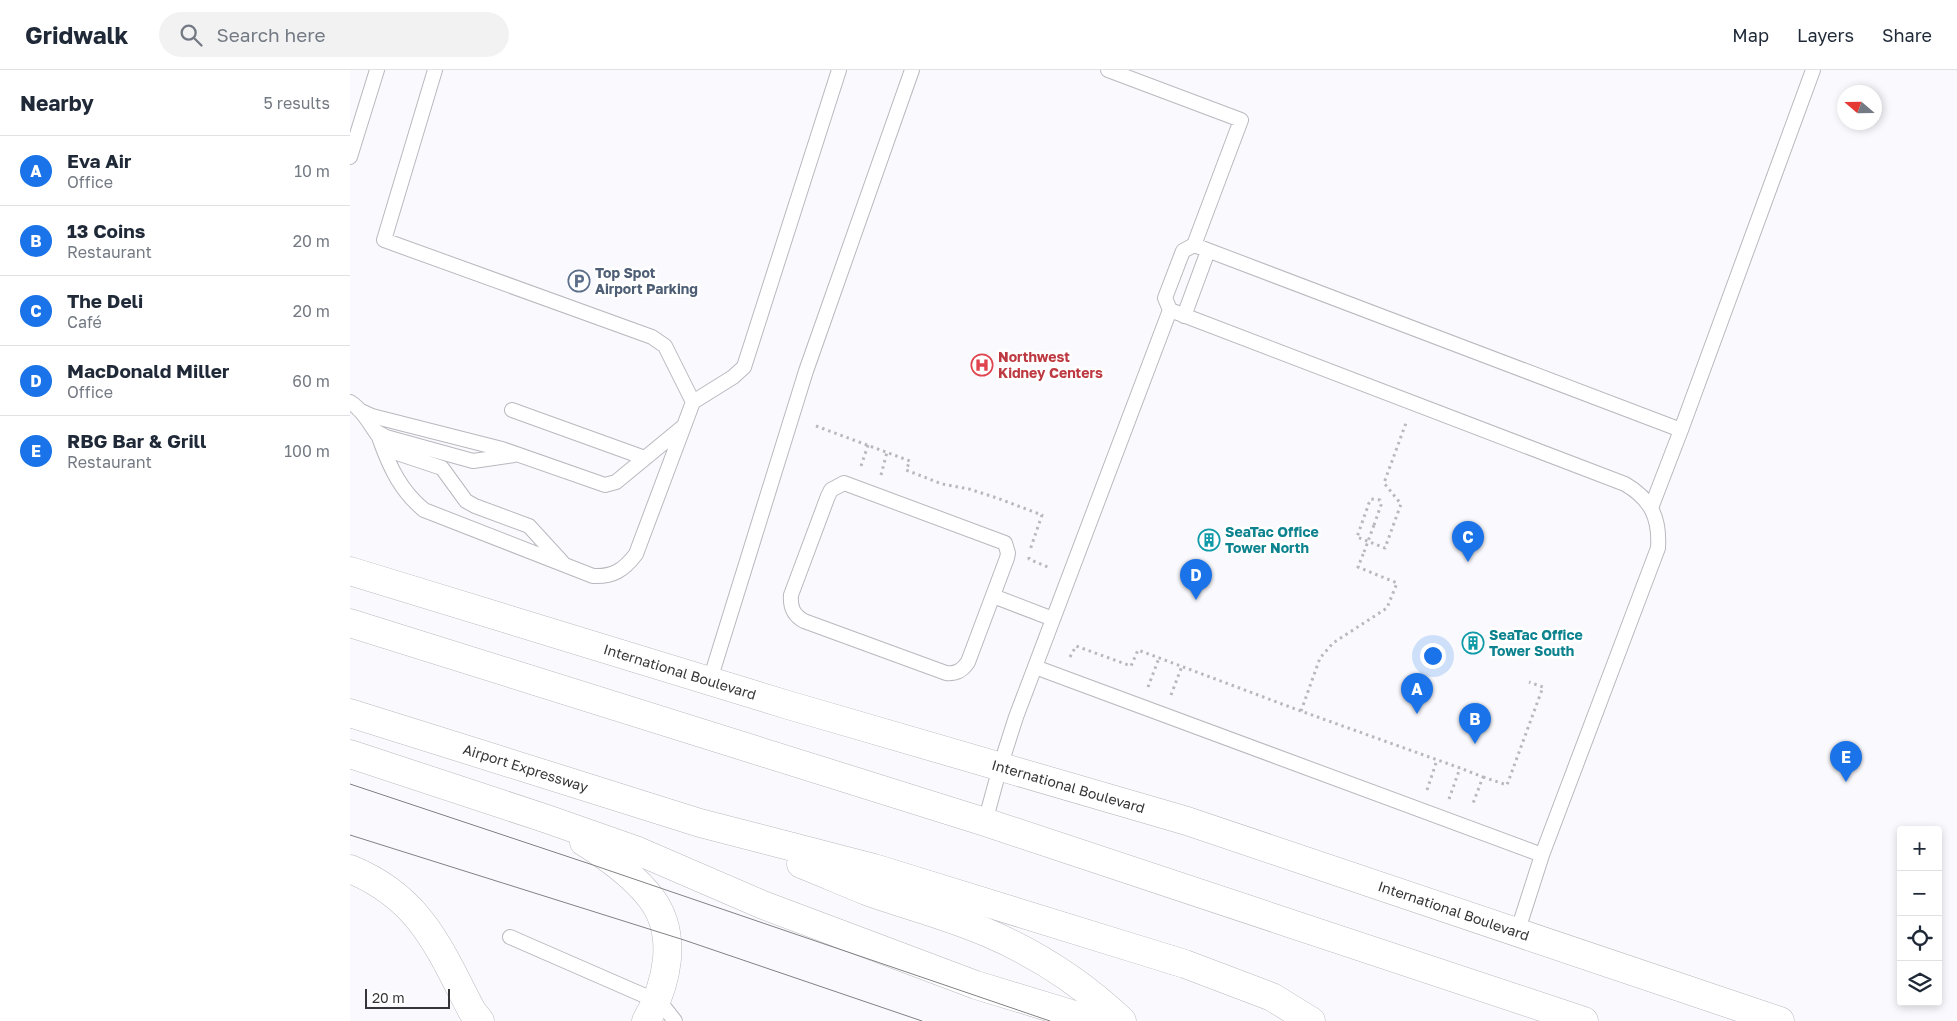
<!DOCTYPE html>
<meta charset="utf-8">
<style>
body{margin:0;font-family:"Golos Text",sans-serif;background:#f2f2f3;color:#1f2937}
.controls{position:absolute;right:15px;bottom:15px;display:grid;overflow:hidden;border-radius:5px;box-shadow:0 2px 8px #0003}
.controls button{width:45px;height:45px;display:grid;place-items:center;padding:0;border:0;border-bottom:1px solid #e0e1e3;background:#fff;color:#1f2937;font:25px sans-serif}
.compass{position:absolute;left:1487px;top:15px;width:45px;height:45px;border-radius:50%;background:#fff;box-shadow:0 2px 8px #0003;rotate:290deg}
.scale{position:absolute;left:15px;bottom:12px;width:85px;box-sizing:border-box;padding-left:5px;border:2px solid #363638;border-top:0;font-size:14px;line-height:18px;white-space:nowrap;color:#363638;-webkit-text-stroke:4px #fff;paint-order:stroke}
.you{position:absolute;left:1082px;top:585px;width:18px;height:18px;margin:-12px;border:4px solid #fff;border-radius:50%;background:#1a73e8;box-shadow:0 0 0 8px #1a73e833}
.badge{display:grid;place-items:center;width:32px;height:32px;border-radius:50%;background:#1a73e8;color:#fff;font-size:16px;font-weight:700}
.pin{position:absolute;translate:-50% -41px;filter:drop-shadow(0 1px 2px #0008)}
.pin::after{content:'';position:absolute;top:26px;width:18px;height:15px;background:inherit;clip-path:polygon(0 0,100% 0,50% 100%)}
.list{margin:0;padding:0;list-style:none}
h2{display:flex;justify-content:space-between;align-items:center;height:65px;margin:0;padding:0 20px;font-size:21px}
h2 small{font-size:16px;font-weight:400;color:#747a83}
.list li{display:grid;grid-template-columns:32px 1fr auto;gap:15px;align-items:center;box-sizing:border-box;height:70px;padding:0 20px;border-top:1px solid #e0e1e3}
.list b{display:block;font-size:19px;white-space:nowrap}
.list p{margin:0;font-size:16px;white-space:nowrap;color:#747a83}
.list em{font-size:16px;font-style:normal;color:#747a83}
.icon{flex:none;width:28px;height:28px;fill:none;stroke:currentColor;stroke-width:2;stroke-linecap:round;stroke-linejoin:round}
.map{position:relative;flex:none;width:1607px;height:951px;overflow:hidden}
header{display:flex;align-items:center;gap:30px;box-sizing:border-box;height:70px;padding:0 25px;background:#fff;border-bottom:1px solid #e0e1e3}
header strong{font-size:24px}
nav{display:flex;gap:28px;margin-inline-start:auto;font-size:18px}
.search{width:350px;height:45px;background:#f2f2f3;display:flex;align-items:center;gap:12px;box-sizing:border-box;padding:0 18px;border-radius:28px;color:#747a83;font-size:19px}
main{display:flex}
aside{flex:1;background:#fff}
.map>svg:first-child{display:block}
</style>
<header>
<strong>Gridwalk</strong>
<div class="search"><svg class="icon" aria-label="search" viewBox="0 0 24 24"><circle cx="10" cy="10" r="6"/><path d="M15 15l6 6"/></svg>Search here</div>
<nav><a>Map</a><a>Layers</a><a>Share</a></nav>
</header>
<main>
<aside>
<h2>Nearby<small>5 results</small></h2>
<ul class="list">
<li><span class="badge">A</span><div><b>Eva Air</b><p>Office</p></div><em>10 m</em></li>
<li><span class="badge">B</span><div><b>13 Coins</b><p>Restaurant</p></div><em>20 m</em></li>
<li><span class="badge">C</span><div><b>The Deli</b><p>Café</p></div><em>20 m</em></li>
<li><span class="badge">D</span><div><b>MacDonald Miller</b><p>Office</p></div><em>60 m</em></li>
<li><span class="badge">E</span><div><b>RBG Bar &amp; Grill</b><p>Restaurant</p></div><em>100 m</em></li>
</ul>
</aside>
<div class="map">
<svg width="1607" height="951" viewBox="0 0 1607 951">
<rect width="100%" height="100%" fill="#fafafe"/>
<g fill="none" stroke-linecap="round" stroke-linejoin="round">
<g stroke="#b8b8bf" stroke-width="16">
<path id="lane" d="M85,0L34,170L302,267L315,276L343,332L383,307L394,297L489,0
M758,0L891,50L844,175L833,181L815,228L820,240
M0,87L27,0
M844,175L1331,360L1301,438
M834,246L858,181
M0,332C19,344 25,369 44,382L92,398L116,431L125,436L179,456L212,492
M9,340L22,346L152,379L255,415L266,412L334,356
M162,340L295,388
M1331,360L1463,0
M25,361L36,367L123,391L164,385
M30,370C40,398 51,421 74,440L243,506C263,507 274,500 286,484L343,332
M494,413L655,473L658,483L657,488L618,592C612,601 606,604 596,603L454,551C443,545 440,537 441,525L478,426L481,420Z
M643,526L703,549
M685,597L1192,785L1167,863
M360,610L456,301L562,0
M635,752L650,697L666,647L820,240L1275,414C1301,429 1310,448 1308,478L1192,785
M160,867L293,925L314,937L325,951"/>
</g>
<g stroke="#b8b8bf" stroke-width="29">
<g id="primary">
<path id="s1" d="M0,501L438,635L837,751L1430,951"/>
<path d="M0,553L635,752L1234,951"/>
</g>
</g>
<g stroke="#b8b8bf" stroke-width="29">
<g id="highway">
<path id="s2" d="M0,643L350,753L524,798L835,894L922,927L961,951"/>
<path d="M0,684L197,749L288,781L413,835L626,915L744,951"/>
<path d="M234,772C258,787 284,806 301,828C329,865 317,915 296,951"/>
<path d="M451,794C474,803 496,813 519,822C559,836 599,846 638,863C687,884 733,914 772,951"/>
<path d="M0,799C71,828 89,878 122,941L130,951"/>
<path d="M1401,951L1405,943"/>
</g>
</g>
<path stroke="#b9b9bc" stroke-width="3" stroke-dasharray="2.5 4" stroke-linecap="butt" d="M466,356L560,391L556,400L592,414L619,419L647,428L692,445L680,480
M511,396L518,375
M531,405L537,382
M1024,455L1031,435L1030,430L1021,429L1019,433L1007,467L1035,478L1051,434L1034,413L1056,353
M679,487V489L700,498
M720,587L726,576L781,596L788,580L948,640L1110,698L1133,707L1122,736
M798,617L809,588
M821,625L832,596
M951,641L970,588L983,573L1037,538L1047,513L1008,497L1014,482
M1133,707L1157,715L1193,617L1179,612
M1077,720L1087,690
M1099,729L1110,698"/>
<use href="#lane" stroke="#fff" stroke-width="14"/>
<use href="#primary" stroke="#fff" stroke-width="28"/>
<use href="#highway" stroke="#fff" stroke-width="28"/>
<path stroke="#828285" stroke-width="1" d="M0,714L240,794L700,951
M0,765L334,870L572,951"/>
<path stroke="#b9b9bc" stroke-width="3" stroke-dasharray="2.5 4" stroke-linecap="butt" d="M1014,482L1024,455"/>
</g>
<defs>
<g id="parking-ring" transform="scale(1.125)"><circle r="9.5" fill="#fff" stroke="#5c6f8a" stroke-width="1.5"/><path d="M-3.5-5.5H1a3.5 3.5 0 0 1 0 7H-1V5.5H-3.5ZM-1-3.4V-.6H.8a1.4 1.4 0 0 0 0-2.8Z" fill="#5c6f8a"/></g>
<g id="hospital-ring" transform="scale(1.125)"><circle r="9.5" fill="#fff" stroke="#e0444e" stroke-width="1.5"/><path d="M-5-5h3v3.5h4V-5h3V5h-3V1.5h-4V5h-3Z" fill="#e0444e"/></g>
<g id="building-ring" transform="scale(1.125)"><circle r="9.5" fill="#fff" stroke="#0f9aa8" stroke-width="1.5"/><path d="M-4-6H4V6H1V3H-1V6H-4ZM-2.5-4.3h1.7v1.8h-1.7ZM.8-4.3h1.7v1.8H.8ZM-2.5-1h1.7V.8h-1.7ZM.8-1h1.7V.8H.8Z" fill="#0f9aa8"/></g>
</defs>
<g fill-rule="evenodd">
<use href="#parking-ring" x="229" y="211"/>
<use href="#hospital-ring" x="632" y="295"/>
<use href="#building-ring" x="859" y="470"/>
<use href="#building-ring" x="1123" y="573"/>
</g>
<g text-anchor="middle" stroke-width="5" stroke-linejoin="round" paint-order="stroke">
<g font-size="14" font-weight="bold" fill="#4e5e75" stroke="#fff" text-anchor="start">
<text x="245" y="208">Top Spot<tspan x="245" dy="16">Airport Parking</tspan></text>
</g>
<g font-size="14" font-weight="bold" fill="#be3a42" stroke="#fff" text-anchor="start">
<text x="648" y="292">Northwest<tspan x="648" dy="16">Kidney Centers</tspan></text>
</g>
<g font-size="14" font-weight="bold" fill="#0d838f" stroke="#fff" text-anchor="start">
<text x="875" y="467">SeaTac Office<tspan x="875" dy="16">Tower North</tspan></text>
<text x="1139" y="570">SeaTac Office<tspan x="1139" dy="16">Tower South</tspan></text>
</g>
<g font-size="14" fill="#363638" stroke="#fff">
<text dy="5" stroke="none"><textPath href="#s1" startOffset="345">International Boulevard</textPath></text>
<text dy="5" stroke="none"><textPath href="#s2" startOffset="184">Airport Expressway</textPath></text>
<text dy="5" stroke="none"><textPath href="#s1" startOffset="750">International Boulevard</textPath></text>
<text dy="5" stroke="none"><textPath href="#s1" startOffset="1155">International Boulevard</textPath></text>
</g>
</g>
</svg>
<div class="controls">
<button>+</button>
<button>−</button>
<button><svg class="icon" aria-label="locate" viewBox="0 0 24 24"><circle cx="12" cy="12" r="6"/><path d="M12 2v4M12 18v4M2 12h4M18 12h4"/></svg></button>
<button><svg class="icon" aria-label="layers" viewBox="0 0 24 24"><path d="M12 4l9 5-9 5-9-5zM3 14l9 5 9-5"/></svg></button>
</div>
<svg class="compass" viewBox="-18 -18 36 36"><path d="M0-13l5 13h-10z" fill="#e53935"/><path d="M0 13l5-13h-10z" fill="#747a83"/></svg>
<div class="scale">20 m</div>
<div class="you"></div>
<div class="pin badge" style="left:1067px;top:644px">A</div>
<div class="pin badge" style="left:1125px;top:674px">B</div>
<div class="pin badge" style="left:1118px;top:492px">C</div>
<div class="pin badge" style="left:846px;top:530px">D</div>
<div class="pin badge" style="left:1496px;top:712px">E</div>
</div>
</main>
